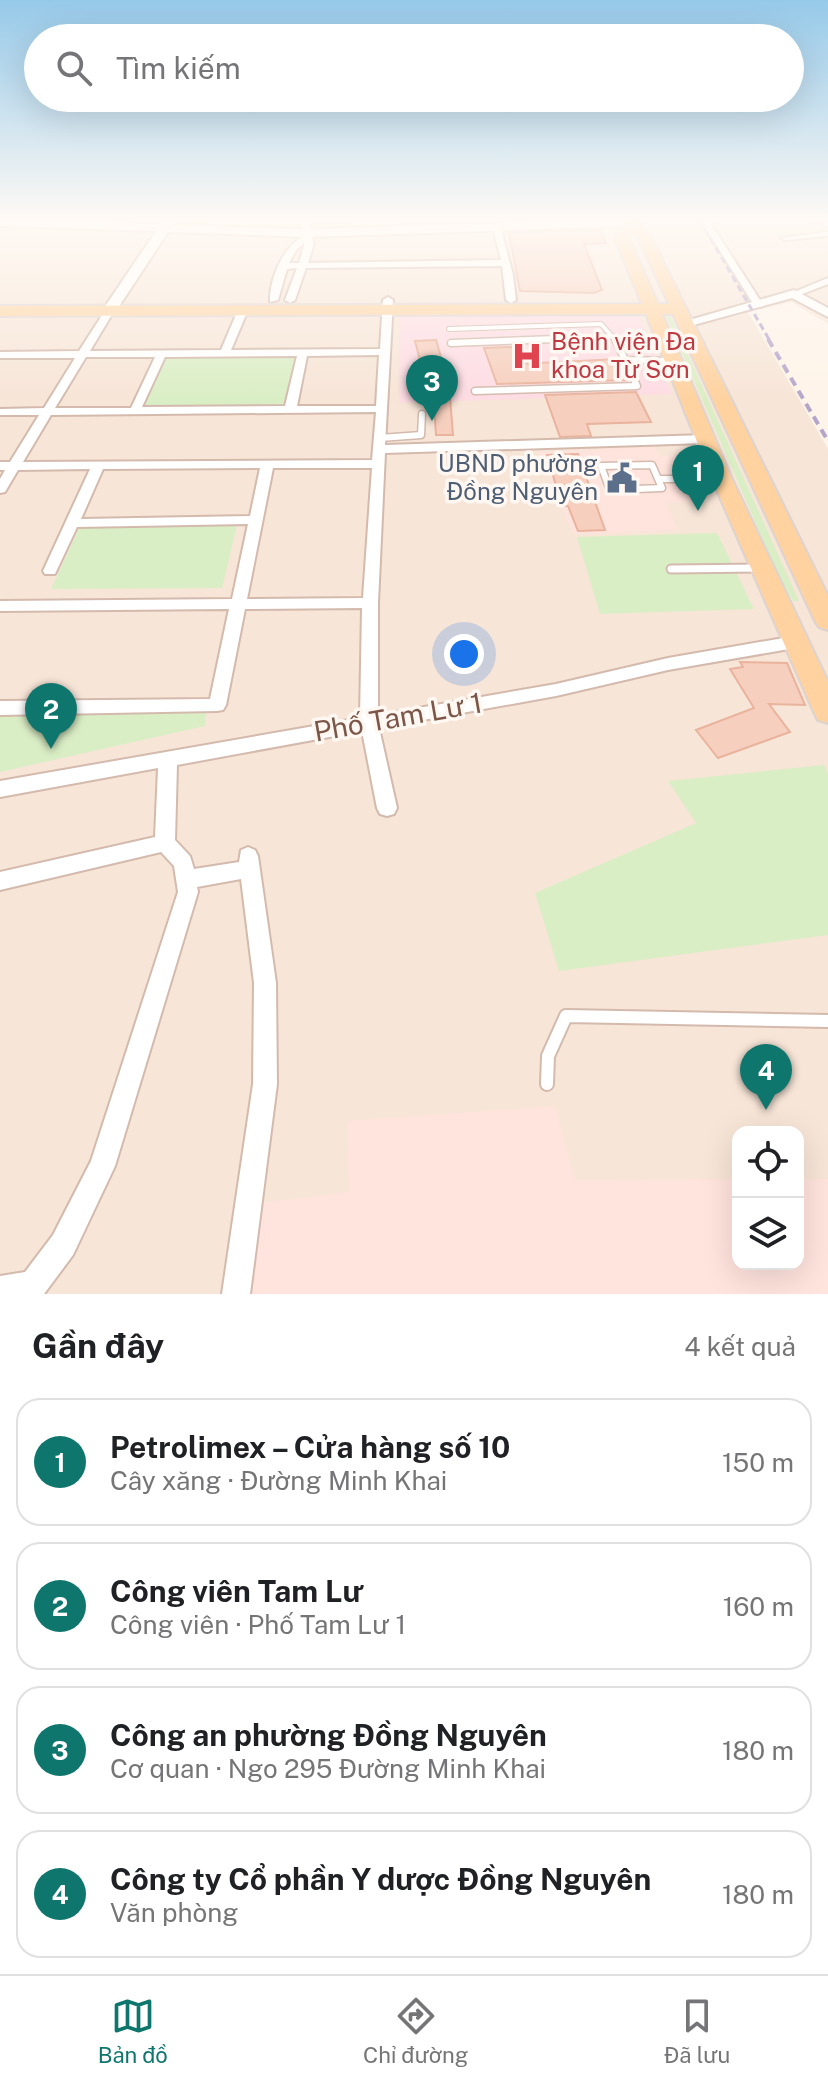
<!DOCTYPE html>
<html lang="vi">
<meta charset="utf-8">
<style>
body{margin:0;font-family:"Public Sans",sans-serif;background:#f2f2f2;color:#202124}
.controls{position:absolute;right:24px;bottom:24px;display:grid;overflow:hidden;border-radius:16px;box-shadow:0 8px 32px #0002}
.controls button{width:72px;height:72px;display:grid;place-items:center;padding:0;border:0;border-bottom:2px solid #e0e0e0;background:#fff;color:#202124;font:40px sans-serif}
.you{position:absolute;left:464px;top:654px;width:28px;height:28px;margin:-20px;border:6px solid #fff;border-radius:50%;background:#1a73e8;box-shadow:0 0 0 12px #1a73e833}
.badge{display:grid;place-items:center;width:52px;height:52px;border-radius:50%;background:#0f766e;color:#fff;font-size:26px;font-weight:700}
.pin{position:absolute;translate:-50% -66px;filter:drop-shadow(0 2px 4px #0008)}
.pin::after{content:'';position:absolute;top:42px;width:28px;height:24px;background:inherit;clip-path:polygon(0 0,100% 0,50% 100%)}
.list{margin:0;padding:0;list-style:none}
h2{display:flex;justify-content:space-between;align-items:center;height:104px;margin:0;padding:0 32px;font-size:34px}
h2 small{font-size:26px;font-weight:400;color:#757577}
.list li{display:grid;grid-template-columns:52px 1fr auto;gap:24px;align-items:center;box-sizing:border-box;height:128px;margin:0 16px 16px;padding:0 16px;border:2px solid #e0e0e0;border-radius:24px}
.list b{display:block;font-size:30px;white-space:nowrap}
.list p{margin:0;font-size:26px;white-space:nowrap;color:#757577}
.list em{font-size:26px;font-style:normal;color:#757577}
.icon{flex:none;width:44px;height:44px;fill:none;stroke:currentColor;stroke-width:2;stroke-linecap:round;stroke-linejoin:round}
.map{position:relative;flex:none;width:828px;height:1294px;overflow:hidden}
.search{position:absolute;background:#fff;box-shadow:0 8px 32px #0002;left:24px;right:24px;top:24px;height:88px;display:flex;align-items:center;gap:20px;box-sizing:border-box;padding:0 28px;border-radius:44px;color:#757577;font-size:30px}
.sheet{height:680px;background:#fff}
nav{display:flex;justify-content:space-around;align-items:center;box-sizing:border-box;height:112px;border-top:2px solid #e0e0e0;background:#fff;font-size:22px;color:#757577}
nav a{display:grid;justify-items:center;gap:4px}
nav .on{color:#0f766e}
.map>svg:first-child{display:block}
</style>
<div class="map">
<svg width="828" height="1294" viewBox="0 0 828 1294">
<rect width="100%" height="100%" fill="#fef4e9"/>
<path fill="#f7e5d7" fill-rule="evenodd" d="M0,219H828V324L791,302L748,312L828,449V1294H0ZM738,1132H798V1264H738Z"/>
<path fill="#ffe3dd" d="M654,447L660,456L684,455L706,500L666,503L678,530L573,534L538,452Z
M555,1106L575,1180L738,1179V1264H798V1179H828V1294H250L261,1203L349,1192L347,1121Z"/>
<path fill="#fddce3" d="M638,314L672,394L399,403V317Z"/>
<path fill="#daeec5" d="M666,316L671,317L799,601H793L779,577Z
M167,355H296L283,407L143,406Z
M237,525L222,588L51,589L80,526Z
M717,533L754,609L600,614L577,537Z
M206,711L205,726L0,772V713Z
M824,765L828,774V935L559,971L535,893L696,823L668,781Z"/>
<path fill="#f6cfbe" stroke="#eab39d" stroke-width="2" d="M600,230L606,243L584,244L602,290L594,293L520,291L509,233Z
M436,340L449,385L453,435H436L433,391H428L415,341Z
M512,347L519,364L618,359L628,380L497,384L484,348Z
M636,392L651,422L587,424L591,436L560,437L545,395Z
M578,454L605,530L578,531L568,506H562L547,455Z
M740,662L787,663L805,705L769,704L790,732L718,758L696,730L754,708L730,669L743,667Z"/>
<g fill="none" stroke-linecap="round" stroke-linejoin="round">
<g stroke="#d3baad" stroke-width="6">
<path id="service-far3" d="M449,329L601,324L616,341
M509,341L614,336"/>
</g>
<g stroke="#d3baad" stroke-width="9">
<path id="service-far2" d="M615,339L625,360
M451,343L556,339
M475,391L637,386L625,360L673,361
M380,438L421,435L422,414
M652,465L662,488L610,490L601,466Z
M659,479H721"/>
</g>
<g stroke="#d3baad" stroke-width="11">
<path id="service-far1" d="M671,569L761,568"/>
</g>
<g stroke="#d3baad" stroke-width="16">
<path id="service" d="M547,1084L548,1056L566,1016L828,1021"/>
</g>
<g stroke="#d3baad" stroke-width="4">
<path id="minor" d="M300,219H351L309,223L314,244L308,263L501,260L493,228L500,226L513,275L516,300L511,303L506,300L502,266L306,268L295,300L290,303L285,300L297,268L287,269L278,300L270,302C269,280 283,246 304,236ZM305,242L299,263H289L297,249Z
M700,219H708L763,305L761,307H755Z
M814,219L828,222V227Z
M828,232V236L785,240L781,238Z
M828,278V284L797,296L789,294Z
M388,297L393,300L385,445L705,435L711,439L705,443L385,453L378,603V715L556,684L668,658L795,636L803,642L795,648L668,670L556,696L379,728L397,808L394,814L387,816L380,814L377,808L362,731L177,765L175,840L190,856L194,869L239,862L241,850L248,847L255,850L258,856L276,983L277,1084L250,1294H222L253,1084L254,983L241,879L197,887L198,892L115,1166L73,1255L44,1294H0V1276L25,1272L53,1235L91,1161L178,892L174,866L161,852L0,890V872L155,837L158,768L0,797V781L360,718L362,608L245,609L226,705L223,710L217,711L0,715V701L210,699L229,609L0,611V601L232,599L248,524L77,527L55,574H45L43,571L90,469L18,470L5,492L0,493V479L5,470H0V462H10L39,415H0V409L44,408L75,358H0V352L79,351L106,309L109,308L114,311L90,351L221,350L238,310L243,307L248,310L231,350L380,349L383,300ZM379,355L376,406H297L307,356ZM297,356L285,406L142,407L165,357ZM86,357H155L131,408H55ZM376,412L372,460L23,462L51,415ZM260,468L250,516L81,519L103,469ZM273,468H372L363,598L247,599Z"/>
</g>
<g stroke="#d3baad" stroke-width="4">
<path id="tertiary" d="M794,290L828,308V317L792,298L686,327L679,323Z"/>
</g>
<g stroke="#d8bcac" stroke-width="4">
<path id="secondary" d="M0,219L161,224L164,219H176L172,225L309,229L633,219L638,222L632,226L309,237L168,232L114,314L109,315L102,311L156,231L0,226Z"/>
</g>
<g stroke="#ddd3d0" stroke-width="4">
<path id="primary" d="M624,219H636L652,239L828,596V630L819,627L815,621L673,314H662L732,479L828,682V723L818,720L814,712L712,479L646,314L0,316V306L642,304L615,239L626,222ZM633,232L639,239L669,304H658L629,239Z"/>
</g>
<use href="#service-far3" stroke="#fff" stroke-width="4"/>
<use href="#service-far2" stroke="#fff" stroke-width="6"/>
<use href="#service-far1" stroke="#fff" stroke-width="7"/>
<use href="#service" stroke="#fff" stroke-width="12"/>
<use href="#minor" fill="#fff" fill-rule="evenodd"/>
<use href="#tertiary" fill="#fff" fill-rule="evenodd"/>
<use href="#secondary" fill="#fff" fill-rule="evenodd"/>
<use href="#primary" fill="#ffd2a0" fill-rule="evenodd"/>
<path stroke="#b6a5cb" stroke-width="3" stroke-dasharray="7 4" stroke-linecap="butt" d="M699,219L770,341"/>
<path stroke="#b6a5cb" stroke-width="4" stroke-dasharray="9 6" stroke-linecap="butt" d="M768,339L828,441"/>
</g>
<linearGradient id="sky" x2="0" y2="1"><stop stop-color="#96c9e9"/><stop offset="0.55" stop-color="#fffaf5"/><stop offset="1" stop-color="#fffaf5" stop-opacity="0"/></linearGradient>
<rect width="828" height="400" fill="url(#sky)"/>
<defs>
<g id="hospital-bare" transform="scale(2.4)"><path d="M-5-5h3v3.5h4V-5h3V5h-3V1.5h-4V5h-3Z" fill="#e0444e" stroke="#fff8f2" stroke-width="2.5" paint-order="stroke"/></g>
<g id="civic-bare" transform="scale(2.4)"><path d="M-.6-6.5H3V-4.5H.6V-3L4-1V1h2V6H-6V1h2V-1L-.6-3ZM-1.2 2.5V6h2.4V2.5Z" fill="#5c6f8a" stroke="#fff8f2" stroke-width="2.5" paint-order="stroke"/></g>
</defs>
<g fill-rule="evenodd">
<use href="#hospital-bare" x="527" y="356"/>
<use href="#civic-bare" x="622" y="478"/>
</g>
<g text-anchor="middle" stroke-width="7" stroke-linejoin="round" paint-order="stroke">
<g font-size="24" fill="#be3a42" stroke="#fff8f2" text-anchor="start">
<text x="551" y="350">Bệnh viện Đa<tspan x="551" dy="28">khoa Từ Sơn</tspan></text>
</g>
<g font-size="24" fill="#4e5e75" stroke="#fff8f2" text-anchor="end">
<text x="598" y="472">UBND phường<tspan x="598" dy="28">Đồng Nguyên</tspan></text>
</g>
<g font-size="28" fill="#7c5749" stroke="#fff8f2">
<text transform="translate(398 717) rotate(-10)" y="10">Phố Tam Lư 1</text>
</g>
</g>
</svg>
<div class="controls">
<button><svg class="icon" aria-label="locate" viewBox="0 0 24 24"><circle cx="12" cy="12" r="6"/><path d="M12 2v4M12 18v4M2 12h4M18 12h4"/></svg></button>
<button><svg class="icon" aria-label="layers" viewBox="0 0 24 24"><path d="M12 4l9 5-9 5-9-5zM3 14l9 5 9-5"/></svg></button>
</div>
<div class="you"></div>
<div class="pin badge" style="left:698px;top:511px">1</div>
<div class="pin badge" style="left:51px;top:749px">2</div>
<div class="pin badge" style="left:432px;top:421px">3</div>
<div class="pin badge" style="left:766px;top:1110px">4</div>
<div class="search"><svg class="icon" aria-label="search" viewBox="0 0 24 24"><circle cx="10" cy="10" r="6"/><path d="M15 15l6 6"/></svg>Tìm kiếm</div>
</div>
<section class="sheet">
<h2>Gần đây<small>4 kết quả</small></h2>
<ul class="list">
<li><span class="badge">1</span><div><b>Petrolimex – Cửa hàng số 10</b><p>Cây xăng · Đường Minh Khai</p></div><em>150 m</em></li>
<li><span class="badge">2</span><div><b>Công viên Tam Lư</b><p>Công viên · Phố Tam Lư 1</p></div><em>160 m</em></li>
<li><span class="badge">3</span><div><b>Công an phường Đồng Nguyên</b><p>Cơ quan · Ngo 295 Đường Minh Khai</p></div><em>180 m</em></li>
<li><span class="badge">4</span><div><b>Công ty Cổ phần Y dược Đồng Nguyên</b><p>Văn phòng</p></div><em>180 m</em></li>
</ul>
</section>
<nav>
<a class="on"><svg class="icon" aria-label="map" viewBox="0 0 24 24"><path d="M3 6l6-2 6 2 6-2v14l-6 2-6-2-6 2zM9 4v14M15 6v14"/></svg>Bản đồ</a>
<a><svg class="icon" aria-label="directions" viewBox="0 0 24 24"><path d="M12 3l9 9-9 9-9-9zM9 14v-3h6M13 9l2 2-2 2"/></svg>Chỉ đường</a>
<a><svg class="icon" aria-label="saved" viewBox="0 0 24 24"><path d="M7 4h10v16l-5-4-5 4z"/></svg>Đã lưu</a>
</nav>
